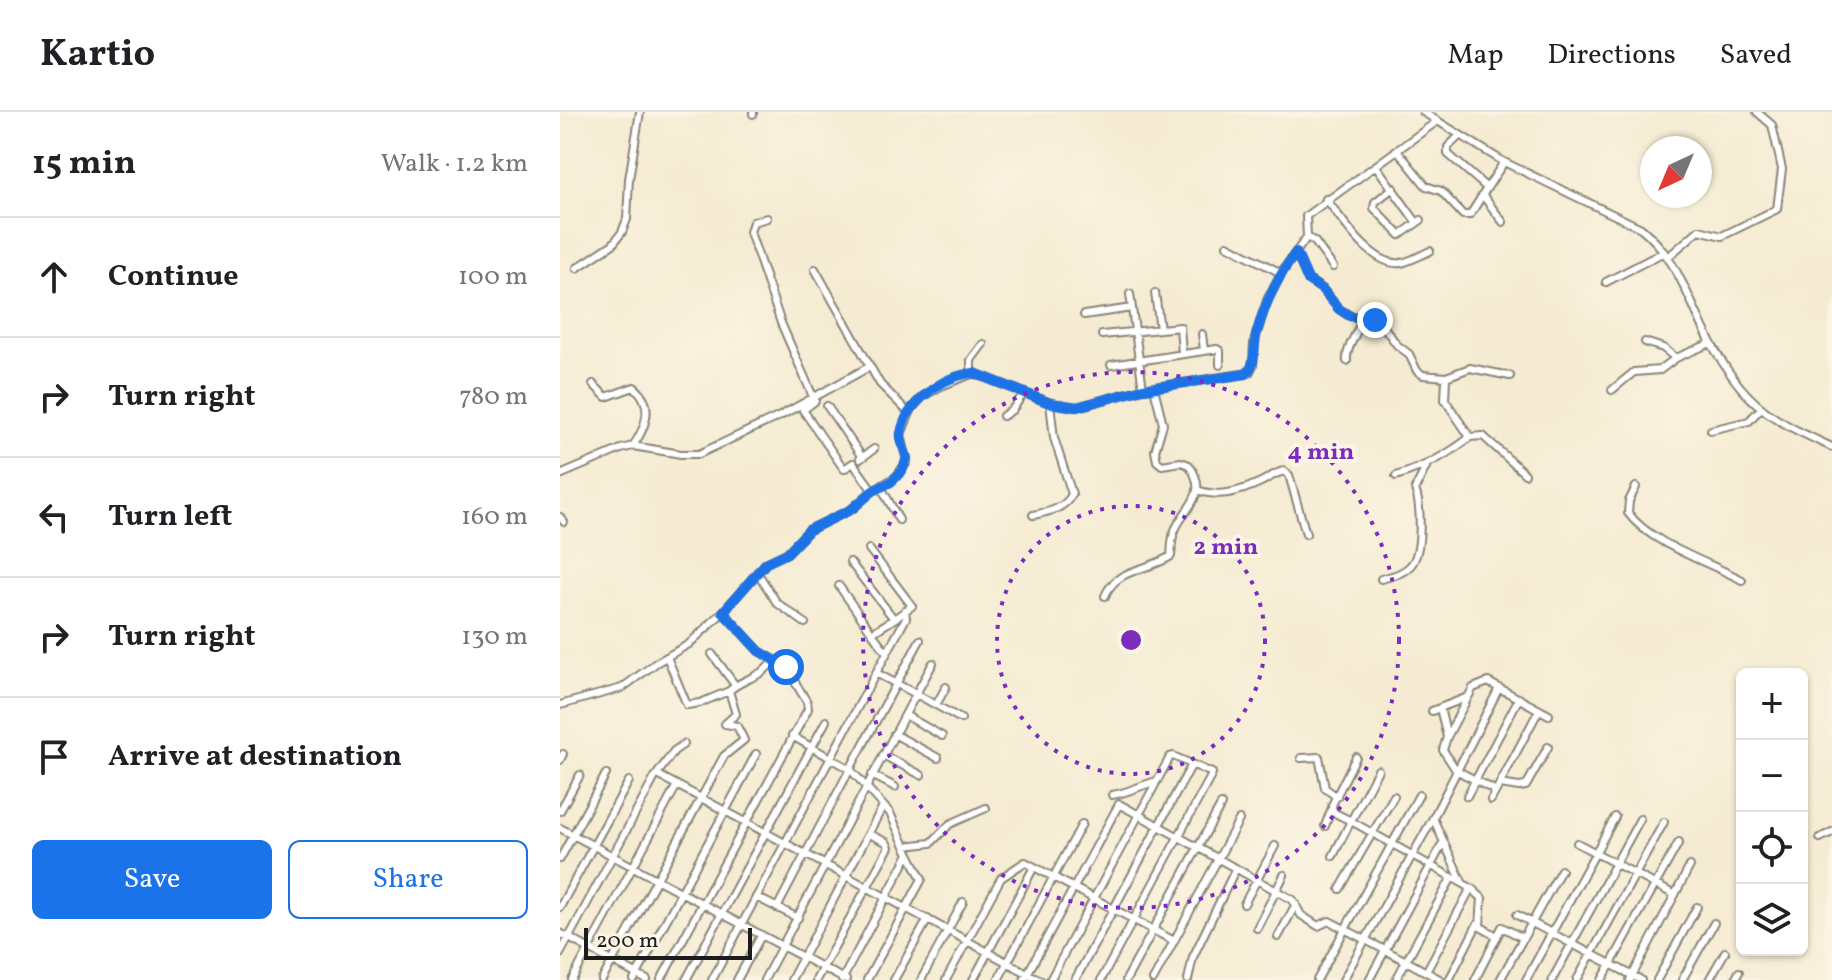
<!DOCTYPE html>
<meta charset="utf-8">
<style>
body{margin:0;font-family:Vollkorn,serif;background:#f2f2f2;color:#202124}
.controls{position:absolute;right:24px;bottom:24px;display:grid;overflow:hidden;border-radius:12px;box-shadow:0 2px 6px #0004}
.controls button{width:72px;height:72px;display:grid;place-items:center;padding:0;border:0;border-bottom:2px solid #e0e0e0;background:#fff;color:#202124;font:40px sans-serif}
.compass{position:absolute;left:1080px;top:24px;width:72px;height:72px;border-radius:50%;background:#fff;box-shadow:0 2px 6px #0004;rotate:224deg}
.scale{position:absolute;left:24px;bottom:20px;width:168px;box-sizing:border-box;padding-left:8px;border:4px solid #1c1c1c;border-top:0;font-size:22px;line-height:28px;white-space:nowrap;color:#1c1c1c;-webkit-text-stroke:6px #fcf5e5;paint-order:stroke}
.stop{position:absolute;width:24px;height:24px;margin:-18px;border:6px solid #1a73e8;border-radius:50%;background:#fff}
.stop.end{background:#1a73e8;border-color:#fff;box-shadow:0 2px 8px #0008}
.list{margin:0;padding:0;list-style:none}
h2{display:flex;justify-content:space-between;align-items:center;height:104px;margin:0;padding:0 32px;font-size:34px}
h2 small{font-size:26px;font-weight:400;color:#757577}
.list li{display:grid;grid-template-columns:52px 1fr auto;gap:24px;align-items:center;box-sizing:border-box;height:120px;padding:0 32px;border-top:2px solid #e0e0e0}
.list b{display:block;font-size:30px;white-space:nowrap}
.list em{font-size:26px;font-style:normal;color:#757577}
.actions{display:flex;gap:16px;padding:24px 32px}
.actions a{flex:1;padding:18px 0;border:2px solid #1a73e8;border-radius:12px;text-align:center;font-size:28px;color:#1a73e8}
.actions .main{background:#1a73e8;color:#fff}
.icon{flex:none;width:44px;height:44px;fill:none;stroke:currentColor;stroke-width:2;stroke-linecap:round;stroke-linejoin:round}
.map{position:relative;flex:none;width:1272px;height:868px;overflow:hidden}
header{display:flex;align-items:center;gap:48px;box-sizing:border-box;height:112px;padding:0 40px;background:#fff;border-bottom:2px solid #e0e0e0}
header strong{font-size:38px}
nav{display:flex;gap:44px;margin-inline-start:auto;font-size:28px}
main{display:flex}
aside{flex:1;background:#fff}
.map>svg:first-child{display:block}
</style>
<header>
<strong>Kartio</strong>
<nav><a>Map</a><a>Directions</a><a>Saved</a></nav>
</header>
<main>
<aside>
<h2>15 min<small>Walk · 1.2 km</small></h2>
<ul class="list">
<li><svg class="icon" aria-label="ahead" viewBox="0 0 24 24"><path d="M12 20V5M6 11l6-6 6 6"/></svg><div><b>Continue</b></div><em>100 m</em></li>
<li><svg class="icon" aria-label="right" viewBox="0 0 24 24"><path d="M7 20v-9h11M14 6l5 5-5 5"/></svg><div><b>Turn right</b></div><em>780 m</em></li>
<li><svg class="icon" aria-label="left" viewBox="0 0 24 24"><path d="M17 20v-9H6M10 6l-5 5 5 5"/></svg><div><b>Turn left</b></div><em>160 m</em></li>
<li><svg class="icon" aria-label="right" viewBox="0 0 24 24"><path d="M7 20v-9h11M14 6l5 5-5 5"/></svg><div><b>Turn right</b></div><em>130 m</em></li>
<li><svg class="icon" aria-label="arrive" viewBox="0 0 24 24"><path d="M6 21V4h12l-3 4 3 4H6"/></svg><div><b>Arrive at destination</b></div></li>
</ul>
<div class="actions"><a class="main">Save</a><a>Share</a></div>
</aside>
<div class="map">
<svg width="1272" height="868" viewBox="0 0 1272 868">
<rect width="100%" height="100%" fill="#fcf5e5"/>
<filter id="ink" filterUnits="userSpaceOnUse"><feTurbulence type="fractalNoise" baseFrequency=".0125" numOctaves="2"/><feDisplacementMap in="SourceGraphic" scale="16" xChannelSelector="R" yChannelSelector="G"/><feConvolveMatrix kernelMatrix="1 2 1 2 8 2 1 2 1" color-interpolation-filters="sRGB"/></filter>
<filter id="wash" filterUnits="userSpaceOnUse"><feTurbulence type="fractalNoise" baseFrequency=".006" numOctaves="4" result="noise"/><feDisplacementMap in="SourceGraphic" scale="32" xChannelSelector="R" yChannelSelector="G"/><feGaussianBlur stdDeviation="1.8" result="paint"/><feColorMatrix in="noise" values="0 0 0 0 0 0 0 0 0 0 0 0 0 0 0 0 0 1.4 0 .05"/><feComposite in="paint" operator="in"/></filter>
<g filter="url(#wash)">
<rect width="100%" height="100%" fill="#f5ebd2"/>
</g>
<g filter="url(#ink)">
<g fill="none" stroke-linecap="round" stroke-linejoin="round">
<g stroke="#888477" stroke-width="10">
<path id="minor" d="M193,0V2
M863,0L944,50L1081,116C1117,145 1129,189 1150,229C1162,251 1179,277 1198,293C1218,311 1248,324 1272,335
M899,24L888,35V42L927,76L944,50
M838,39L866,74L881,79L903,103H910L927,76
M816,54L857,111
M833,76L815,90L814,96L840,123L861,108
M924,85L943,110
M766,87C782,107 812,155 841,151C851,149 861,143 870,139
M207,106L193,110L190,120L221,211L254,287
M747,125L755,130L773,155
M667,133L721,161
M736,141L748,168L762,177L779,197L790,204L809,206L821,211L837,233L849,242L857,259L863,263L886,265L910,256L950,264
M1108,145L1139,118L1162,124L1217,97L1222,57L1212,13L1197,0
M17,156L53,132L62,120L67,107L69,67L80,0
M255,157L320,272L349,301
M1046,170L1104,140
M595,181L600,217
M570,182L583,277
M524,203L572,196
M642,222L644,238
M542,223L620,215L622,241
M1085,230L1103,236L1116,246L1151,231
M787,249C785,236 799,219 803,205
M551,253L657,237L660,239V253
M411,261V248L423,232
M33,272L46,285L74,275C95,292 86,315 73,334
M1052,278L1074,260L1100,258L1116,246
M255,289L243,298L284,357L293,351L313,379
M267,294L302,345
M443,304L452,298L464,281
M1151,318L1189,309L1201,296
M910,325L923,324L965,362
M300,347L314,337
M0,363L61,337L73,334L121,342H139L220,304L309,255
M836,364C864,355 887,344 910,325L885,288L886,265
M321,375L339,408
M1076,375L1069,389L1068,401C1091,432 1148,450 1182,468
M637,378C659,386 680,380 701,370C709,366 715,361 724,359L729,363L746,422
M473,403C488,400 505,397 512,382L494,326L490,291
M0,405L4,410
M290,450L334,507L352,494L309,437
M197,460L217,491L245,511
M821,467C832,464 843,462 851,453C863,439 861,393 855,377L866,355
M279,474L312,521
M545,484C557,455 589,459 611,444C612,436 611,427 615,418C626,393 650,383 629,353L621,350L602,353L597,349L595,339L603,312L594,276
M360,528L290,657L330,701L345,734L371,731L390,712L426,696
M327,541L312,521L334,507
M152,542L175,573
M107,545L127,593L140,591L169,579
M373,551L356,582L401,607
M0,593L62,576L96,551L129,532L163,500L206,451L227,441L249,418L292,397L311,380L336,365L347,350L341,322L352,296L362,285L381,274L414,261L490,291L517,295L583,277L689,261L693,253L694,230L708,186L721,161L747,125L746,104L876,10
M376,593L386,575
M880,596L887,625
M872,599L908,585
M345,603L382,624
M165,612L176,602L169,579C182,566 206,565 213,547
M334,622L378,646
M323,643L361,663
M796,645L772,693L773,700L791,709L818,658
M741,646L759,645L765,676L777,685
M0,648L3,642
M98,663L480,868
M312,663L335,675
M940,672L959,675L966,674L988,635
M936,679L896,658L883,638L887,625L913,576L928,570L989,603
M552,683C568,681 581,673 597,669
M907,684L959,586
M931,688L979,598
M0,699L20,663
M765,714L771,698
M0,716L286,868
M1260,726L1272,720
M1017,731L1115,783
M773,744L791,709L911,776L866,860
M0,747L46,662
M902,770L873,706L939,576
M911,776L922,786L920,813
M780,777L834,684
M196,785L238,806
M684,792L715,734
M0,795L69,669
M217,796L290,657L232,624
M957,803L1081,868
M697,816L724,763
M0,821L87,868
M718,825L736,792
M0,842L95,665L114,639L124,632
M12,868L117,673
M42,868L164,644L184,628L177,614L166,612
M74,868L196,642
M101,868L248,597L247,590L226,555L199,539L163,500
M126,868L266,609
M152,868L316,561
M177,868L201,824
M204,868L356,582L316,561L346,506L345,498
M231,868L322,696
M256,868L329,735L326,730L309,722
M282,868L349,742
M307,868L362,767L345,734
M334,868L368,807
M361,868L403,790
M386,868L441,766L465,750L614,829
M413,868L474,755
M438,868L522,712
M464,868L559,692L733,788L741,803L758,814L769,809L846,849L892,765
M490,868L610,645L613,644L652,661L650,666L541,868
M515,868L631,654
M566,868L661,693
M593,868L679,708
M628,868L633,845L676,756
M757,868L859,683
M783,868L873,706
M809,868L883,731
M836,868L846,849L881,868
M889,868L917,813L937,824
M915,868L942,815L963,826
M940,868L1001,758
M966,868L1055,705
M992,868L1080,707
M1017,868L1104,710
M1042,868L1119,730
M1070,868L1130,754
M1097,868L1137,795
M1122,868L1154,811
M1149,868L1165,840
M1175,868L1179,860"/>
</g>
<use href="#minor" stroke="#fff" stroke-width="6"/>
</g>
</g>
<g fill="none" stroke-linecap="round" stroke-linejoin="round" filter="url(#ink)">
<path stroke="#1a73e8" stroke-width="10" d="M226,555L199,539L163,500L206,451L227,441L249,418L292,397L313,379L331,370L342,359L347,346C345,338 340,331 341,322C345,291 384,263 414,261L490,291L517,295L583,277L686,262C697,253 693,233 697,220C705,190 718,165 736,140L748,168L762,177L779,197L790,204L815,208"/>
</g>
<g fill="none" stroke="#7b2cbf" stroke-width="4" stroke-dasharray="4 8">
<circle cx="571" cy="528" r="134"/>
<circle cx="571" cy="528" r="268"/>
</g>
<circle cx="571" cy="528" r="12" fill="#7b2cbf" stroke="#fcf5e5" stroke-width="4"/>
<g font-size="24" text-anchor="middle" font-weight="bold" fill="#7b2cbf" stroke="#fcf5e5" stroke-width="8" stroke-linejoin="round" paint-order="stroke">
<text x="761" y="347">4 min</text>
<text x="666" y="442">2 min</text>
</g>
</svg>
<div class="controls">
<button>+</button>
<button>−</button>
<button><svg class="icon" aria-label="locate" viewBox="0 0 24 24"><circle cx="12" cy="12" r="6"/><path d="M12 2v4M12 18v4M2 12h4M18 12h4"/></svg></button>
<button><svg class="icon" aria-label="layers" viewBox="0 0 24 24"><path d="M12 4l9 5-9 5-9-5zM3 14l9 5 9-5"/></svg></button>
</div>
<svg class="compass" viewBox="-18 -18 36 36"><path d="M0-13l5 13h-10z" fill="#e53935"/><path d="M0 13l5-13h-10z" fill="#757577"/></svg>
<div class="scale">200 m</div>
<div class="stop" style="left:226px;top:555px"></div>
<div class="stop end" style="left:815px;top:208px"></div>
</div>
</main>
